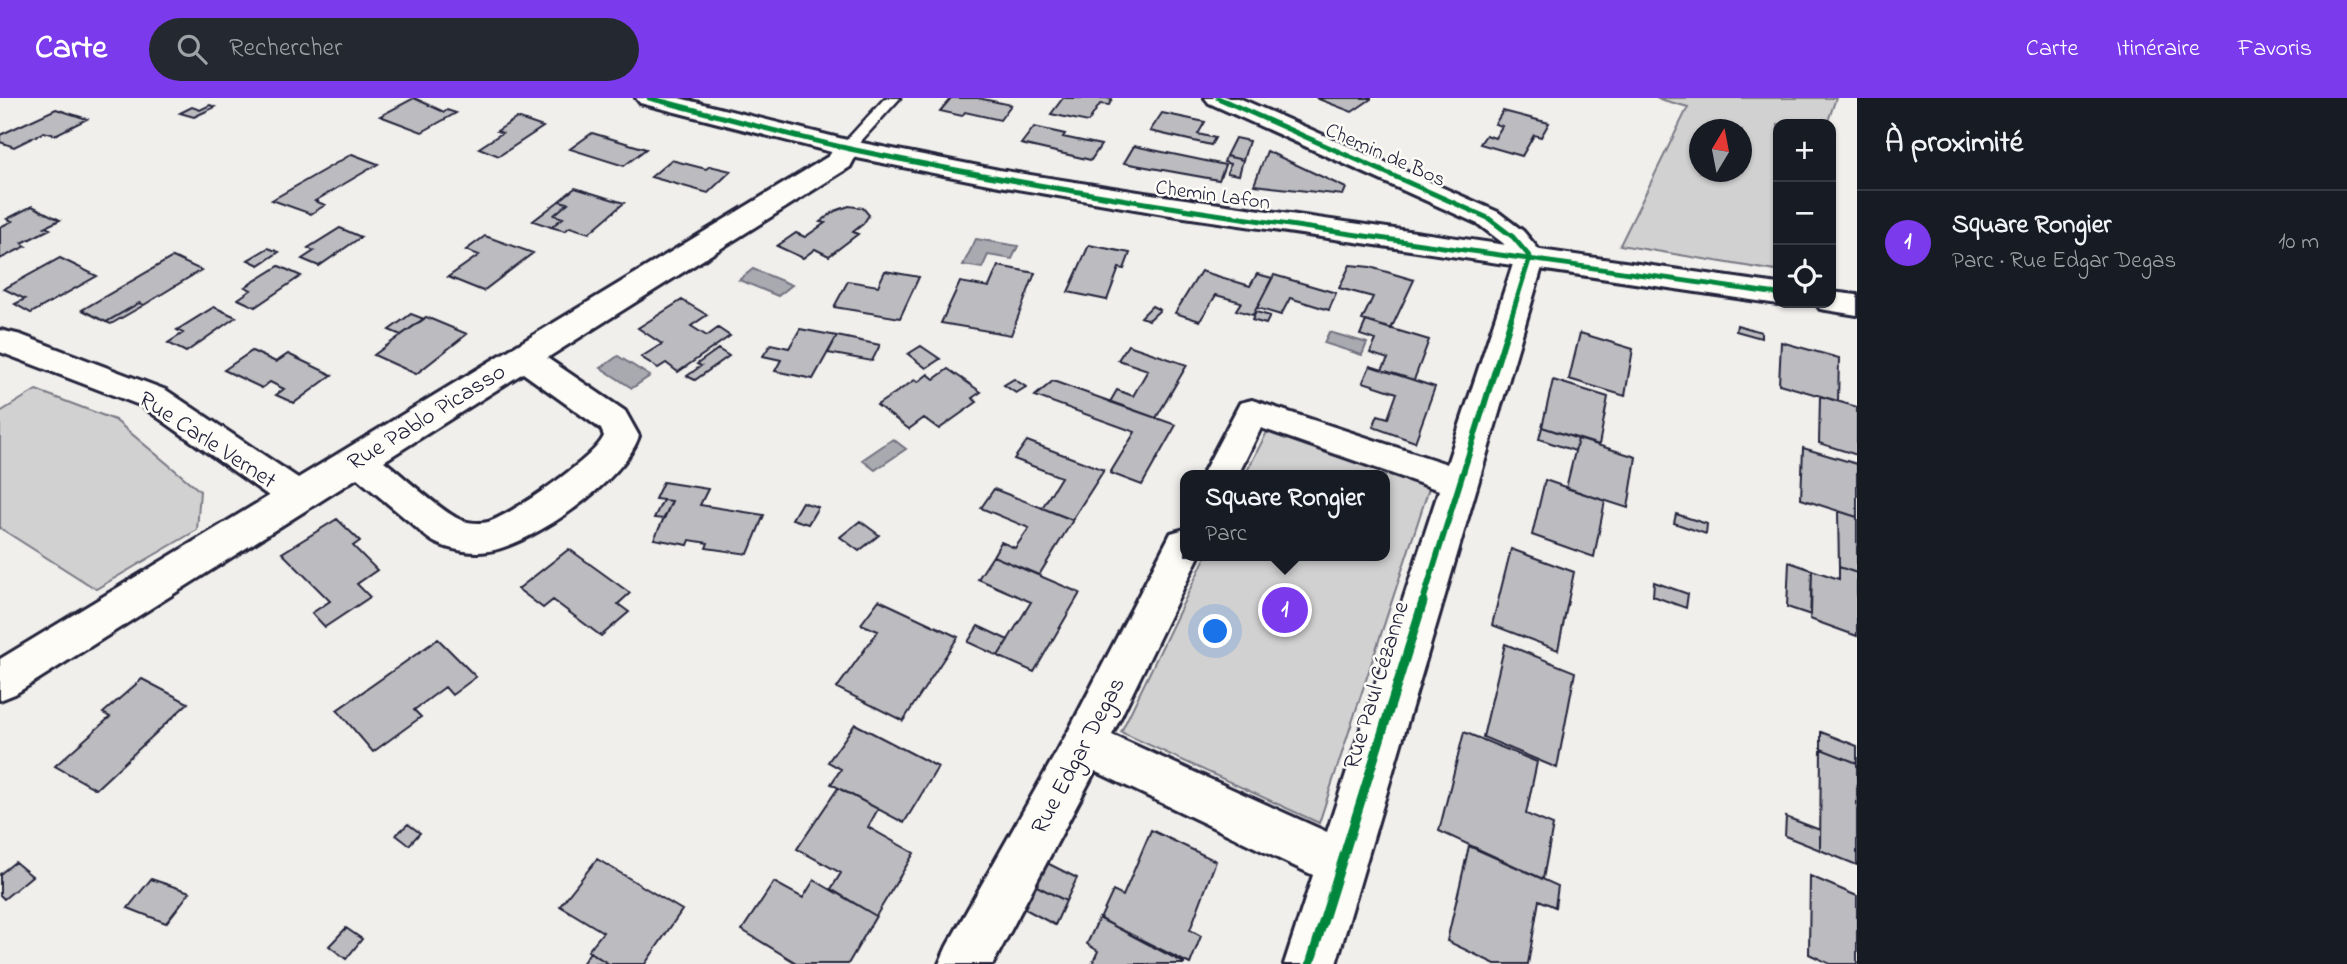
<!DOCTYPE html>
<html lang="fr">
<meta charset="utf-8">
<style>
body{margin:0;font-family:"Indie Flower",sans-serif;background:#242831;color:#f1f3f6}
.controls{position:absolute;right:21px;top:21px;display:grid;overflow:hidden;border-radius:14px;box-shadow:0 2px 5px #0004}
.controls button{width:63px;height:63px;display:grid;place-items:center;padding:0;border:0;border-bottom:2px solid #363941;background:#171b24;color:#f1f3f6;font:35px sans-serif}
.compass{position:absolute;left:1689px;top:21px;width:63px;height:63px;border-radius:50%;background:#171b24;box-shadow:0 2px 5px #0004;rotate:10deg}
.you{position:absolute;left:1216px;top:534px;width:24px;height:24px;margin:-18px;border:5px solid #fff;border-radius:50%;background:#1a73e8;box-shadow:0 0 0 10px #1a73e833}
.badge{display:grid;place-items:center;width:46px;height:46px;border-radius:50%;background:#7c3aed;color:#fff;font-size:23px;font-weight:700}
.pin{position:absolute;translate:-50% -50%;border:4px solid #fff;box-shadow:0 2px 7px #0006}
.popup{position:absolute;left:1180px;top:372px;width:210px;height:91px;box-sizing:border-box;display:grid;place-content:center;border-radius:14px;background:#171b24;filter:drop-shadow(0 2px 5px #0005);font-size:23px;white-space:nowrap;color:#9ea1a6}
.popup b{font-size:26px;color:#f1f3f6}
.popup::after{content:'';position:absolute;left:50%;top:100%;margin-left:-14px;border:14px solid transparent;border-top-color:#171b24}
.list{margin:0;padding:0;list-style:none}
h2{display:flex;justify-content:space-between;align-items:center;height:91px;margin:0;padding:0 28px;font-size:30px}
h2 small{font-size:23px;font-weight:400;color:#9ea1a6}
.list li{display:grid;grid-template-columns:46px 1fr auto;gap:21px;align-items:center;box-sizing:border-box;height:105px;padding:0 28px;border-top:2px solid #363941}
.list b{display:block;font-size:26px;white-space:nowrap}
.list p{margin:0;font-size:23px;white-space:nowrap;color:#9ea1a6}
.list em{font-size:23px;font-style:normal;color:#9ea1a6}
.icon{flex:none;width:38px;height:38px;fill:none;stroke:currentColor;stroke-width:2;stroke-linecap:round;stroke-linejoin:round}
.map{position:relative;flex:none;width:1857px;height:866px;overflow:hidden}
header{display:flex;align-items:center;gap:42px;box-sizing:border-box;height:98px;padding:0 35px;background:#7c3aed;color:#fff}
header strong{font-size:33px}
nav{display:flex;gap:38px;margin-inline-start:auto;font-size:24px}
.search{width:490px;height:63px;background:#242831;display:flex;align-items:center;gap:18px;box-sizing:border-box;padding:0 24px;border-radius:38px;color:#9ea1a6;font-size:26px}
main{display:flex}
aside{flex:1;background:#171b24}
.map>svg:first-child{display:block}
</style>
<header>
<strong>Carte</strong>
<div class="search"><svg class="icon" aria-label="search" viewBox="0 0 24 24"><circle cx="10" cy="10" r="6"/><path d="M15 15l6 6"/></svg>Rechercher</div>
<nav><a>Carte</a><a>Itinéraire</a><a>Favoris</a></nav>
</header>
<main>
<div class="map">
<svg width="1857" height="866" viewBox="0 0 1857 866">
<rect width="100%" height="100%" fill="#f0efec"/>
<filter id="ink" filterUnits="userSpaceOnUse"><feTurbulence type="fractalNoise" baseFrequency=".0143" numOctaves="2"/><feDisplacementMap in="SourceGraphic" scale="14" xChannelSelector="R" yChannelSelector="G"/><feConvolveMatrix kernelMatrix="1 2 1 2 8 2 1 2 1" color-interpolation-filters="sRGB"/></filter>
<g filter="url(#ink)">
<path fill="#d2d1d1" stroke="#7a7a86" stroke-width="2" fill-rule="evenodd" d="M1656,0H1836L1827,26H1778V166L1776,173L1620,147L1688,9ZM1700,32H1742V74H1700Z
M36,292L115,322L200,393L197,432L96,491L0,430V314Z
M1267,334L1429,390L1319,725L1121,634L1206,458H1385V377H1245Z"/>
<path fill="#a9a9b0" stroke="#737381" stroke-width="2" d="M976,141L1018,148L1012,161L988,157L982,170L963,167Z
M753,171L792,187L778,198L739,182Z
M1329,234L1367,245L1362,257L1324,245Z
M618,258L650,278L632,290L601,270Z
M893,341L906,351L875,372L862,362Z"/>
<path fill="#bcbcc0" stroke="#22223b" stroke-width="2" d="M414,0L444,14L447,12L456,15L422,34L380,18Z
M951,0H978L1011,7L1000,22L965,14L962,18L940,13Z
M1063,0H1106L1112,1L1109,7L1100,6L1088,24L1051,16Z
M1316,0H1371V1L1352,14Z
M210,7L215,9L194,19L180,15L192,9L200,12Z
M56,11L87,21L55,37L44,34L14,49L0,44V37Z
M1503,13L1549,25L1541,39L1534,37L1522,58L1480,46L1486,37L1495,40L1502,28L1495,26Z
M1162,15L1205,24L1198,36L1215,40L1211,47L1150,33Z
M517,20L543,29L499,58L479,50L502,35L497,33Z
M1034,29L1065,36L1063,39L1101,47L1091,62L1021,46Z
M592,35L646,51L624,68L570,51Z
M1235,40L1249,43L1243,62L1226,58Z
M1134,48L1225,67L1219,82L1124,65Z
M1267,53L1346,90L1343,97L1254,87Z
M352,56L378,66L315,103L325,107L311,116L272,102Z
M1226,58L1243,62L1239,77L1227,75L1230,66L1224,64Z
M671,62L706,71L710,68L731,73L708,95L651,79Z
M575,90L624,105L589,135L570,129L565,133L551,129L563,120L554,117L568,105L559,103Z
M559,103L568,105L554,117L563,120L551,129L533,123Z
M32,108L60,122L45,129L50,131L22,145L26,148L0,161V129L12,123L7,121Z
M849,108L863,110L869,117L863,126L853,134L858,136L829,158L815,151L803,160L777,148L796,135L805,139L825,125L820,124L835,113Z
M340,130L361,139L319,168L302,161L314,153L308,150Z
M485,138L533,155L483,193L448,179L479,157L466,152Z
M1089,147L1130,155L1124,171L1119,170L1107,202L1068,194Z
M268,150L279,154L259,167L248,162Z
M173,159L201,172L144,207L139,205L106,224L82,212Z
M60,160L97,178L31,215L15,206L25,201L4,191Z
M1350,167L1370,169L1414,182L1391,231L1362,222L1373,199L1339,190Z
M279,168L301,178L255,209L238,201L251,192L245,189Z
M998,168L1035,175L1011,237L941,225L960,184L989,189Z
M885,173L919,179L900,220L834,209L848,183L878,188Z
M1201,173L1250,188L1257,176L1272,180L1253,217L1236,212L1241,204L1216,197L1200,223L1175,215Z
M1274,177L1336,195L1329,212L1290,200L1281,217L1257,210Z
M682,202L707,217L691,228L707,238L718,230L730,238L678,274L666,265L658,270L641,259L662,246L638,230Z
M139,205L144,207L111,226L106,224Z
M1152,208L1160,212L1149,222L1141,219Z
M214,209L236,219L186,254L168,245L183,235L177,232Z
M1256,214L1270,218L1266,226L1252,222Z
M411,216L424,221L401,237L389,232Z
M426,219L467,236L416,276L374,257Z
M1366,223L1429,242L1414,282L1382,272L1388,261L1370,255L1376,242L1360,237Z
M1737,227L1761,234V240L1736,233Z
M800,231L837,238L813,281L775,273L781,262L763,258L771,246L789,250Z
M1580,235L1633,251L1625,298L1569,281Z
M837,238L880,247L872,263L828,255Z
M1781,244L1839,260L1838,303L1779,286Z
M1128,247L1187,267L1156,320L1110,304L1117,292L1133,298L1148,272L1118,262Z
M921,248L940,261L926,270L908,256Z
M718,251L729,258L695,282L687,278L701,268L697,266Z
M252,253L276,264L288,256L332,277L294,305L276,297L284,291L270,284L262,290L224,272Z
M1370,268L1435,289L1415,344L1373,329L1378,317L1388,320L1397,295L1363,284Z
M948,271L981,294L972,300L977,304L939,331L924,320L909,331L877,307L915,282L918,284L928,276L934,281Z
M1014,281L1026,289L1016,295L1004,287Z
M1553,282L1608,299L1599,347L1542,329Z
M1053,283L1176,327L1142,387L1110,375L1135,334L1035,298Z
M1820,298L1857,309V357L1819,345Z
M1542,329L1578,341L1575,353L1539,341Z
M1578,341L1636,359L1628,410L1566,390Z
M1027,343L1104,372L1072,422L1042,410L1061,379L1014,361Z
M1803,350L1857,366V419L1801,401Z
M1545,382L1605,403L1594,459L1532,437Z
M663,384L708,391L700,407L764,417L748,456L706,450L708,445L690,442L688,447L654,441L672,403L655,401Z
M994,391L1073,422L1039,477L993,458L1001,444L1015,450L1029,430L981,410Z
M663,402L672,403L664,421L654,420Z
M802,404L818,409L808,426L792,421Z
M1838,413L1857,419V475L1839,469Z
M1676,416L1707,426L1706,436L1674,425Z
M337,421L360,443L353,448L377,472L357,486L370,499L325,529L312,515L330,503L282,455Z
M860,423L879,437L859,453L840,439Z
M569,451L630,495L618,506L629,514L601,538L553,502L543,510L518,491Z
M1511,451L1574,474L1558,552L1492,527Z
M993,458L1080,495L1034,574L998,558L1031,504L978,481Z
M1789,464L1812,472L1811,517L1787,509Z
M1839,469L1857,475V538L1810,521L1812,472L1839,481Z
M1654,484L1688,496L1686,510L1653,498Z
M879,502L958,539L903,623L837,590L878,533L861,526Z
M978,528L1008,542L998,558L968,544Z
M438,541L476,579L452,597L445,589L414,612L421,619L373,654L337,612Z
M1505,546L1575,574L1557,670L1483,639Z
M142,581L188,605L96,691L55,668L110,619L103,615Z
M855,626L938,669L904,725L831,686L841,671L828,664Z
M1464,634L1537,664L1526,716L1553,727L1543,781L1439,733Z
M1821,634L1857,648V665L1821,651Z
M1821,651L1857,665V767L1820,752Z
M838,690L878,711L868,729L914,755L876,818L831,791L841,775L797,751Z
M1786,719L1820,732V752L1785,738Z
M408,726L420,735L409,747L396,737Z
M1151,732L1216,763L1190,832L1201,838L1190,866L1100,821L1113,793L1123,798Z
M1469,748L1558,788L1555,809L1539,802L1528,866H1495L1447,843Z
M1037,760L1077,780L1066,803L1025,782Z
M597,761L682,812L645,866H609L588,853L603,834L560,808Z
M15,764L32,778L4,801L0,797V776Z
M1810,778L1857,798V866H1830L1809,856Z
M151,781L190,794L166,825L128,810Z
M814,782L876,818L848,866H798L742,832L774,784L803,800Z
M1025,782L1066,803L1055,827L1014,805Z
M1099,820L1184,865V866H1092L1098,853L1087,846Z
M346,830L362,841L346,861L329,848Z
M590,854L609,866H582Z"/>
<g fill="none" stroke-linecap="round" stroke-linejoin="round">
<g stroke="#22223b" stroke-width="5">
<path id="service" d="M885,0H900L852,53H842L840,50L842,47Z"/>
</g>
<g stroke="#22223b" stroke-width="6">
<path id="minor" d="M1205,0H1239L1498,114L1523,133L1545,159L1336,866H1284L1313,777L1095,673L993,866H939L947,848L1069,632L1171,435L1185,431V458H1199L1112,637L1327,734L1439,392L1261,330L1238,377H1202L1240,305L1252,302L1447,366L1515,160L1503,145L1478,126L1209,5Z
M847,42L856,44L860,50L850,69L547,260L625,313L639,338C624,383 534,445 489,453C472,456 451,452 436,445C427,441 418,431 411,425C393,410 375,395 357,380L15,596L0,602V561L269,398L142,308L0,254V232L21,237L166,292L298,380L829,58L838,44ZM523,275L601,331L604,338C595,360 511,417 488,424C480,426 468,425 461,422C444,416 401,376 384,363Z"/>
</g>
<g stroke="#22223b" stroke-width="6">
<path id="tertiary" d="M636,0H679L847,42L999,72L1164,98L1778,186V205H1781L1778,206L1164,116L999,88L847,58L640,5Z
M1831,194L1857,197V217L1820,211L1816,205H1831Z"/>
</g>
<use href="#service" fill="#fdfcf7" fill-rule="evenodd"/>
<use href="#minor" fill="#fdfcf7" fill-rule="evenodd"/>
<use href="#tertiary" fill="#fdfcf7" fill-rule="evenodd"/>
<g stroke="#fdfcf7" stroke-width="9">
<path id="cycleway-far2" d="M649,0C716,17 783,36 850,51C1156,115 1469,151 1778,196
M1218,0L1488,120L1513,139L1530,159L1510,223"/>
</g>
<g stroke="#fdfcf7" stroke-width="10">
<path id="cycleway-far1" d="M1422,506L1511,221"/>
</g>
<g stroke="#fdfcf7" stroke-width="13">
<path id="cycleway" d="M1310,866L1423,504"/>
</g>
<use href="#cycleway-far2" stroke="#00873e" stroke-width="5"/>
<use href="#cycleway-far1" stroke="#00873e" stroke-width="6"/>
<use href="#cycleway" stroke="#00873e" stroke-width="9"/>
</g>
</g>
<g text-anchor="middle" stroke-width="5" stroke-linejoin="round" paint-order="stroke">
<g font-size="21" fill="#22223b" stroke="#fdfcf7">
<text transform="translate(1386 56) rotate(24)" y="7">Chemin de Bos</text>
<text transform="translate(1213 96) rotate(8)" y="7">Chemin Lafon</text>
</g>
<g font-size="24" fill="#22223b" stroke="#fdfcf7">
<text transform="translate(426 318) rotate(-32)" y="8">Rue Pablo Picasso</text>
<text transform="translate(208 341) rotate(33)" y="8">Rue Carle Vernet</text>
<text transform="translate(1375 587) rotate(-73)" y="8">Rue Paul Cézanne</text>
<text transform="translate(1077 657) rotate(-62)" y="8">Rue Edgar Degas</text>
</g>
</g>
</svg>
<div class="controls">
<button>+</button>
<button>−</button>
<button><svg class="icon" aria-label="locate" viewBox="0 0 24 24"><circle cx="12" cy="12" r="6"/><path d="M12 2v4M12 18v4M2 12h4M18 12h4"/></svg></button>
</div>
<svg class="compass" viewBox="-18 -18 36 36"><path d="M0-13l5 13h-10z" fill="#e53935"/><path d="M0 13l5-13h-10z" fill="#9ea1a6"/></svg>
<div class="you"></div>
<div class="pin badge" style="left:1285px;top:512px">1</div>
<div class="popup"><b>Square Rongier</b>Parc</div>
</div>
<aside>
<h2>À proximité<small></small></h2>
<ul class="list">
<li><span class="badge">1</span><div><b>Square Rongier</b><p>Parc · Rue Edgar Degas</p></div><em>10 m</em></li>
</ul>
</aside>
</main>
